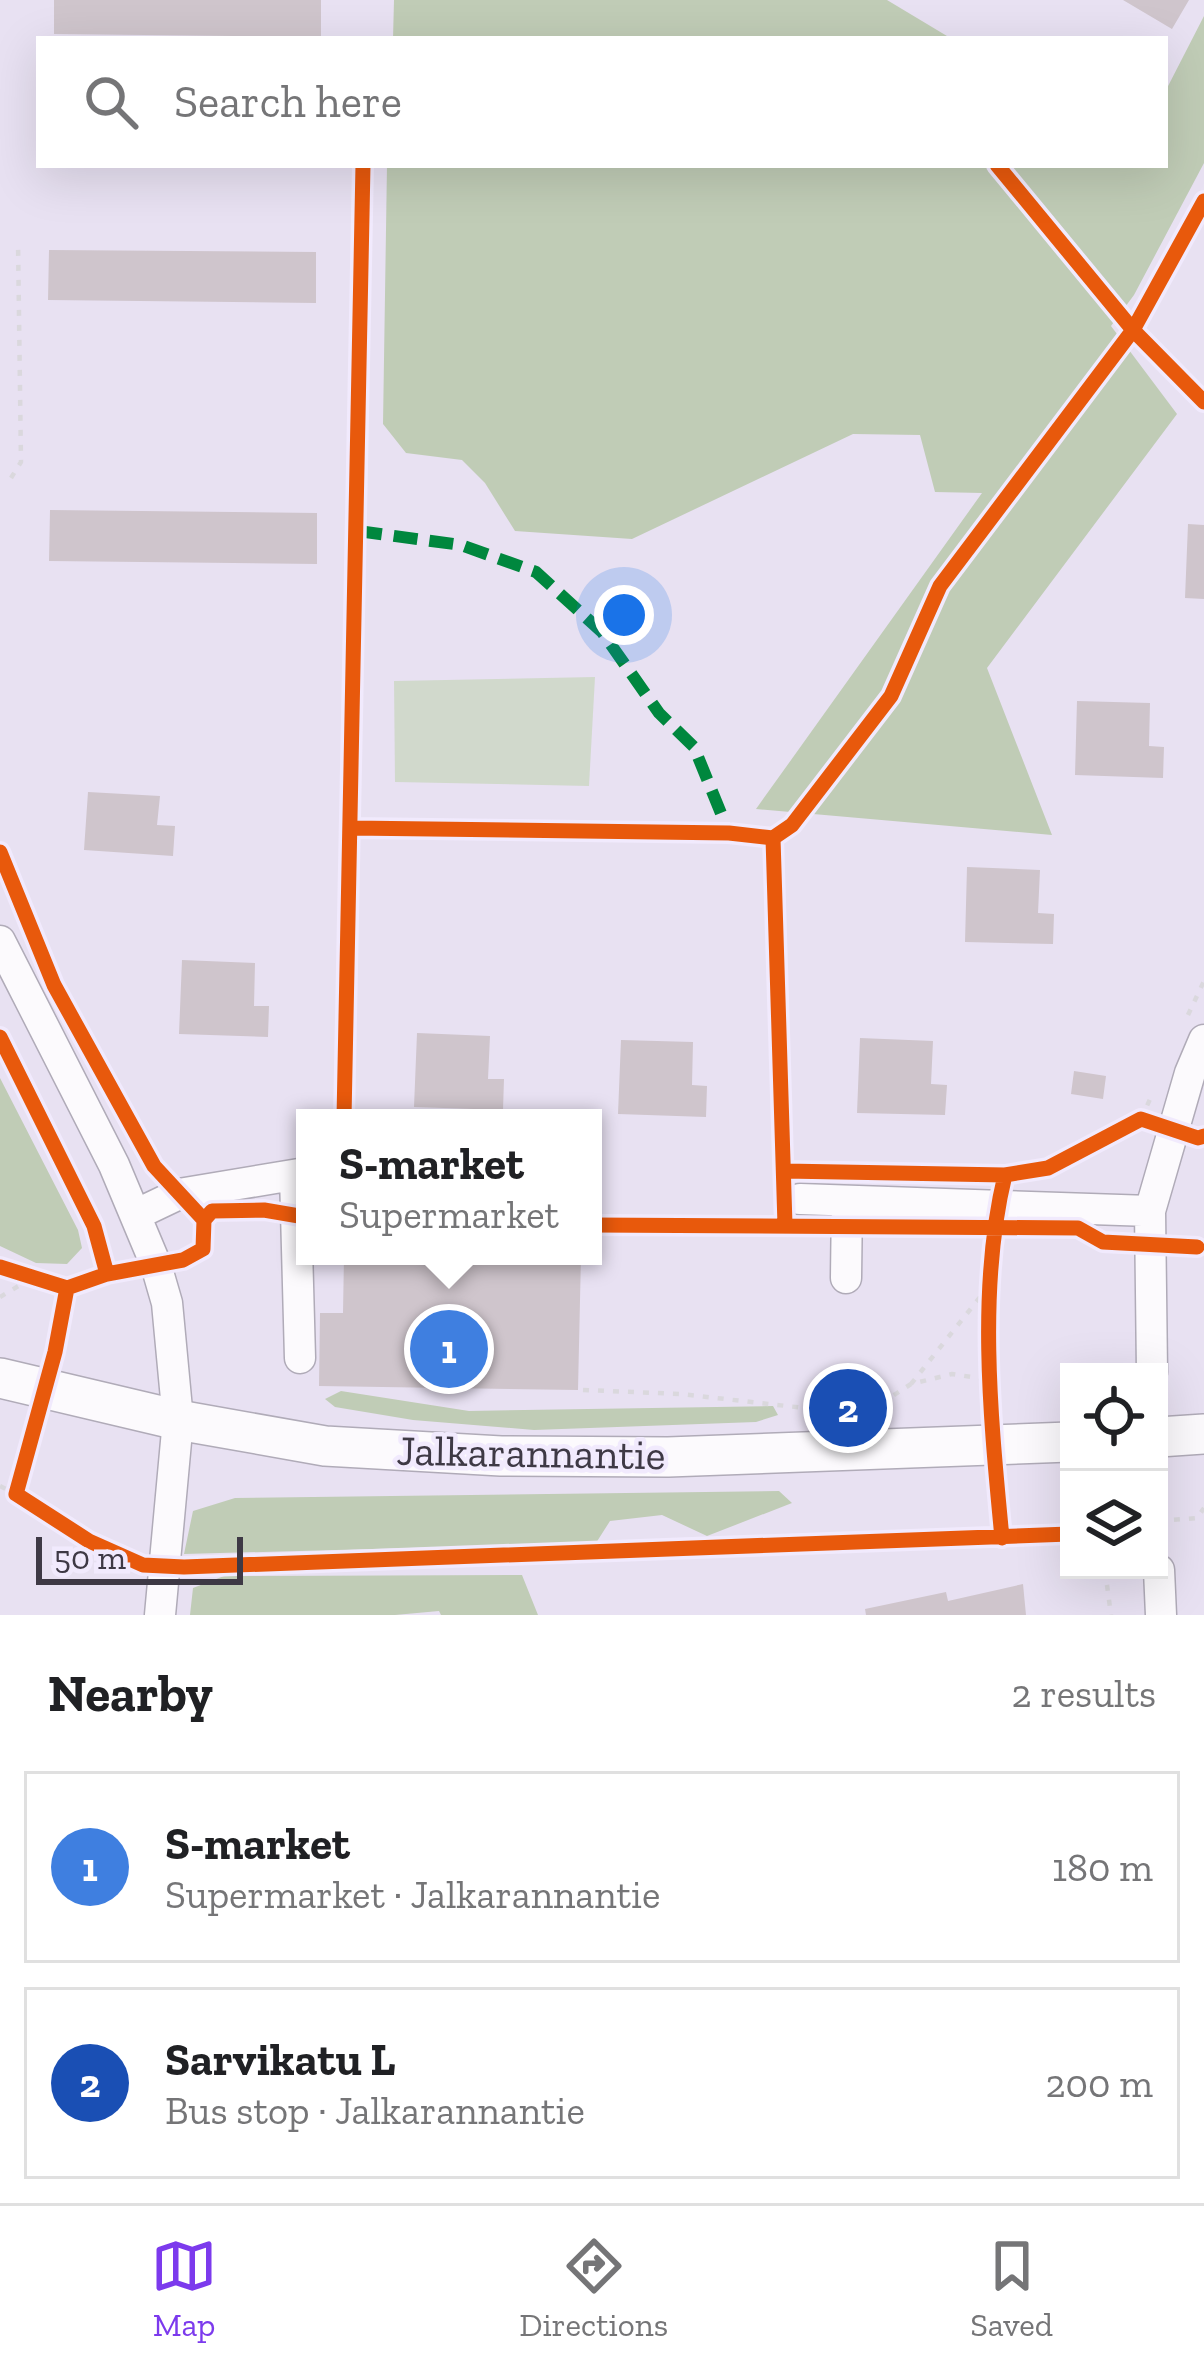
<!DOCTYPE html>
<meta charset="utf-8">
<style>
body{margin:0;font-family:"Zilla Slab",serif;background:#f2f2f2;color:#202124}
.controls{position:absolute;right:36px;bottom:36px;display:grid;overflow:hidden;border-radius:0px;box-shadow:0 12px 48px #0002}
.controls button{width:108px;height:108px;display:grid;place-items:center;padding:0;border:0;border-bottom:3px solid #e0e0e0;background:#fff;color:#202124;font:60px sans-serif}
.scale{position:absolute;left:36px;bottom:30px;width:207px;box-sizing:border-box;padding-left:12px;border:6px solid #3e3945;border-top:0;font-size:33px;line-height:42px;white-space:nowrap;color:#3e3945;-webkit-text-stroke:9px #f1eafd;paint-order:stroke}
.you{position:absolute;left:624px;top:615px;width:42px;height:42px;margin:-30px;border:9px solid #fff;border-radius:50%;background:#1a73e8;box-shadow:0 0 0 18px #1a73e833}
.badge{display:grid;place-items:center;width:78px;height:78px;border-radius:50%;background:#7c3aed;color:#fff;font-size:39px;font-weight:700}
.pin{position:absolute;translate:-50% -50%;border:6px solid #fff;box-shadow:0 3px 12px #0006}
.popup{position:absolute;left:296px;top:1109px;width:306px;height:156px;box-sizing:border-box;display:grid;place-content:center;border-radius:0px;background:#fff;filter:drop-shadow(0 3px 9px #0005);font-size:39px;white-space:nowrap;color:#757577}
.popup b{font-size:45px;color:#202124}
.popup::after{content:'';position:absolute;left:50%;top:100%;margin-left:-24px;border:24px solid transparent;border-top-color:#fff}
.list{margin:0;padding:0;list-style:none}
h2{display:flex;justify-content:space-between;align-items:center;height:156px;margin:0;padding:0 48px;font-size:51px}
h2 small{font-size:39px;font-weight:400;color:#757577}
.list li{display:grid;grid-template-columns:78px 1fr auto;gap:36px;align-items:center;box-sizing:border-box;height:192px;margin:0 24px 24px;padding:0 24px;border:3px solid #e0e0e0;border-radius:0px}
.list b{display:block;font-size:45px;white-space:nowrap}
.list p{margin:0;font-size:39px;white-space:nowrap;color:#757577}
.list em{font-size:39px;font-style:normal;color:#757577}
.icon{flex:none;width:66px;height:66px;fill:none;stroke:currentColor;stroke-width:2;stroke-linecap:round;stroke-linejoin:round}
.map{position:relative;flex:none;width:1204px;height:1615px;overflow:hidden}
.search{position:absolute;background:#fff;box-shadow:0 12px 48px #0002;left:36px;right:36px;top:36px;height:132px;display:flex;align-items:center;gap:30px;box-sizing:border-box;padding:0 42px;border-radius:0px;color:#757577;font-size:45px}
.sheet{height:588px;background:#fff}
nav{display:flex;justify-content:space-around;align-items:center;box-sizing:border-box;height:168px;border-top:3px solid #e0e0e0;background:#fff;font-size:33px;color:#757577}
nav a{display:grid;justify-items:center;gap:6px}
nav .on{color:#7c3aed}
.map>svg:first-child{display:block}
</style>
<div class="map">
<svg width="1204" height="1615" viewBox="0 0 1204 1615">
<rect width="100%" height="100%" fill="#e8e1f2"/>
<path fill="#d1d9cc" d="M595,677L589,786L395,782L394,681Z"/>
<path fill="#c0ccb6" d="M394,0H887L952,39H393Z
M1204,16V163L1134,295L1111,326L1177,414L987,668L1052,835L756,809L982,493L935,492L920,435L853,434L632,539L515,531L485,483L462,460L406,453L383,424L387,165H1165V92Z
M0,1078L78,1230L82,1248L67,1264L36,1263L0,1246Z
M341,1391L469,1411L773,1406L778,1415L756,1422L534,1430L413,1420L335,1407L325,1399Z
M779,1491L792,1503L707,1536L662,1515L610,1521L596,1543L184,1554L193,1511L235,1498Z
M522,1575L538,1615H441L439,1611L395,1615H190L193,1588L224,1576Z"/>
<path fill="#cfc5cc" d="M54,0H321V37L54,34Z
M1123,0H1189L1172,29Z
M49,250L316,252V303L48,300Z
M50,510L317,513V564L49,561Z
M1188,524L1204,525V599L1185,598Z
M1077,701L1150,703L1149,746L1164,747L1163,778L1075,775Z
M88,792L160,796L157,825L175,826L173,856L84,850Z
M967,867L1040,870L1038,913L1054,914L1053,944L965,942Z
M182,960L255,963L254,1006H269L268,1037L179,1034Z
M417,1033L490,1036L488,1079H504L503,1110L414,1107Z
M860,1038L933,1041L931,1084L947,1085L945,1115L857,1113Z
M621,1040L693,1042L692,1085L707,1086L706,1117L618,1114Z
M1074,1071L1106,1076L1103,1099L1071,1094Z
M344,1256H581L578,1390L319,1386L320,1313H343Z
M1023,1584L1026,1615H866L865,1609L946,1592L948,1601Z"/>
<g fill="none" stroke-linecap="round" stroke-linejoin="round">
<g stroke="#b0abb8" stroke-width="33">
<path id="minor" d="M0,941L114,1165L156,1265L167,1303L178,1420L160,1615
M295,1175L300,1358
M800,1199L1150,1211
M135,1215L179,1194L305,1173
M846,1278L847,1201
M1152,1372L1150,1211L1190,1073L1204,1040
M1159,1570L1161,1615"/>
</g>
<g stroke="#b0abb8" stroke-width="42">
<path id="major" d="M0,1378L178,1420L325,1446L501,1456L668,1457L1069,1442
M1159,1437L1204,1434"/>
</g>
<path stroke="#dad8dd" stroke-width="4.5" stroke-dasharray="6 9" stroke-linecap="butt" d="M11,478L21,462L18,241
M1188,1015L1204,981
M1141,1119L1151,1097
M0,1297L32,1278
M911,1384L992,1282
M583,1390L681,1394L813,1409L877,1406L911,1384L952,1374L991,1380
M0,1486L16,1494
M1159,1521L1197,1518L1204,1508
M1105,1570L1111,1615"/>
<use href="#minor" stroke="#fcfafd" stroke-width="30"/>
<use href="#major" stroke="#fcfafd" stroke-width="39"/>
<path stroke="#00873e" stroke-width="12" stroke-dasharray="24 12" stroke-linecap="butt" d="M358,531L461,545L536,572L602,632L659,713L694,747L729,833"/>
<g stroke="#f1eafd" stroke-width="22">
<path id="cycleway" d="M997,165L1133,330L1204,402
M352,828L729,833L773,838
M0,852L54,985L154,1166L204,1220
M0,1037L94,1226L107,1274
M344,1118L363,165
M785,1171L1005,1175L1048,1168L1141,1119L1198,1138L1204,1136
M593,1225L1078,1228L1103,1242L1197,1247
M785,1225L773,838L792,825L891,696L940,586L1133,330L1204,201
M0,1267L67,1288L107,1274L183,1260L203,1249L204,1220L212,1211L264,1210L305,1217
M67,1288L55,1352L16,1494L89,1541L143,1565L184,1567L1069,1534
M1002,1538C991,1422 977,1290 1005,1175"/>
</g>
<use href="#cycleway" stroke="#e8590c" stroke-width="15"/>
</g>
<g text-anchor="middle" stroke-width="9" stroke-linejoin="round" paint-order="stroke">
<g font-size="42" fill="#3e3945" stroke="#f1eafd">
<text transform="translate(531 1452) rotate(1)" y="15">Jalkarannantie</text>
</g>
</g>
</svg>
<div class="controls">
<button><svg class="icon" aria-label="locate" viewBox="0 0 24 24"><circle cx="12" cy="12" r="6"/><path d="M12 2v4M12 18v4M2 12h4M18 12h4"/></svg></button>
<button><svg class="icon" aria-label="layers" viewBox="0 0 24 24"><path d="M12 4l9 5-9 5-9-5zM3 14l9 5 9-5"/></svg></button>
</div>
<div class="scale">50 m</div>
<div class="you"></div>
<div class="pin badge" style="left:449px;top:1349px;background:#3f7fe0">1</div>
<div class="popup"><b>S-market</b>Supermarket</div>
<div class="pin badge" style="left:848px;top:1408px;background:#1a4fb4">2</div>
<div class="search"><svg class="icon" aria-label="search" viewBox="0 0 24 24"><circle cx="10" cy="10" r="6"/><path d="M15 15l6 6"/></svg>Search here</div>
</div>
<section class="sheet">
<h2>Nearby<small>2 results</small></h2>
<ul class="list">
<li><span class="badge" style="background:#3f7fe0">1</span><div><b>S-market</b><p>Supermarket · Jalkarannantie</p></div><em>180 m</em></li>
<li><span class="badge" style="background:#1a4fb4">2</span><div><b>Sarvikatu L</b><p>Bus stop · Jalkarannantie</p></div><em>200 m</em></li>
</ul>
</section>
<nav>
<a class="on"><svg class="icon" aria-label="map" viewBox="0 0 24 24"><path d="M3 6l6-2 6 2 6-2v14l-6 2-6-2-6 2zM9 4v14M15 6v14"/></svg>Map</a>
<a><svg class="icon" aria-label="directions" viewBox="0 0 24 24"><path d="M12 3l9 9-9 9-9-9zM9 14v-3h6M13 9l2 2-2 2"/></svg>Directions</a>
<a><svg class="icon" aria-label="saved" viewBox="0 0 24 24"><path d="M7 4h10v16l-5-4-5 4z"/></svg>Saved</a>
</nav>
